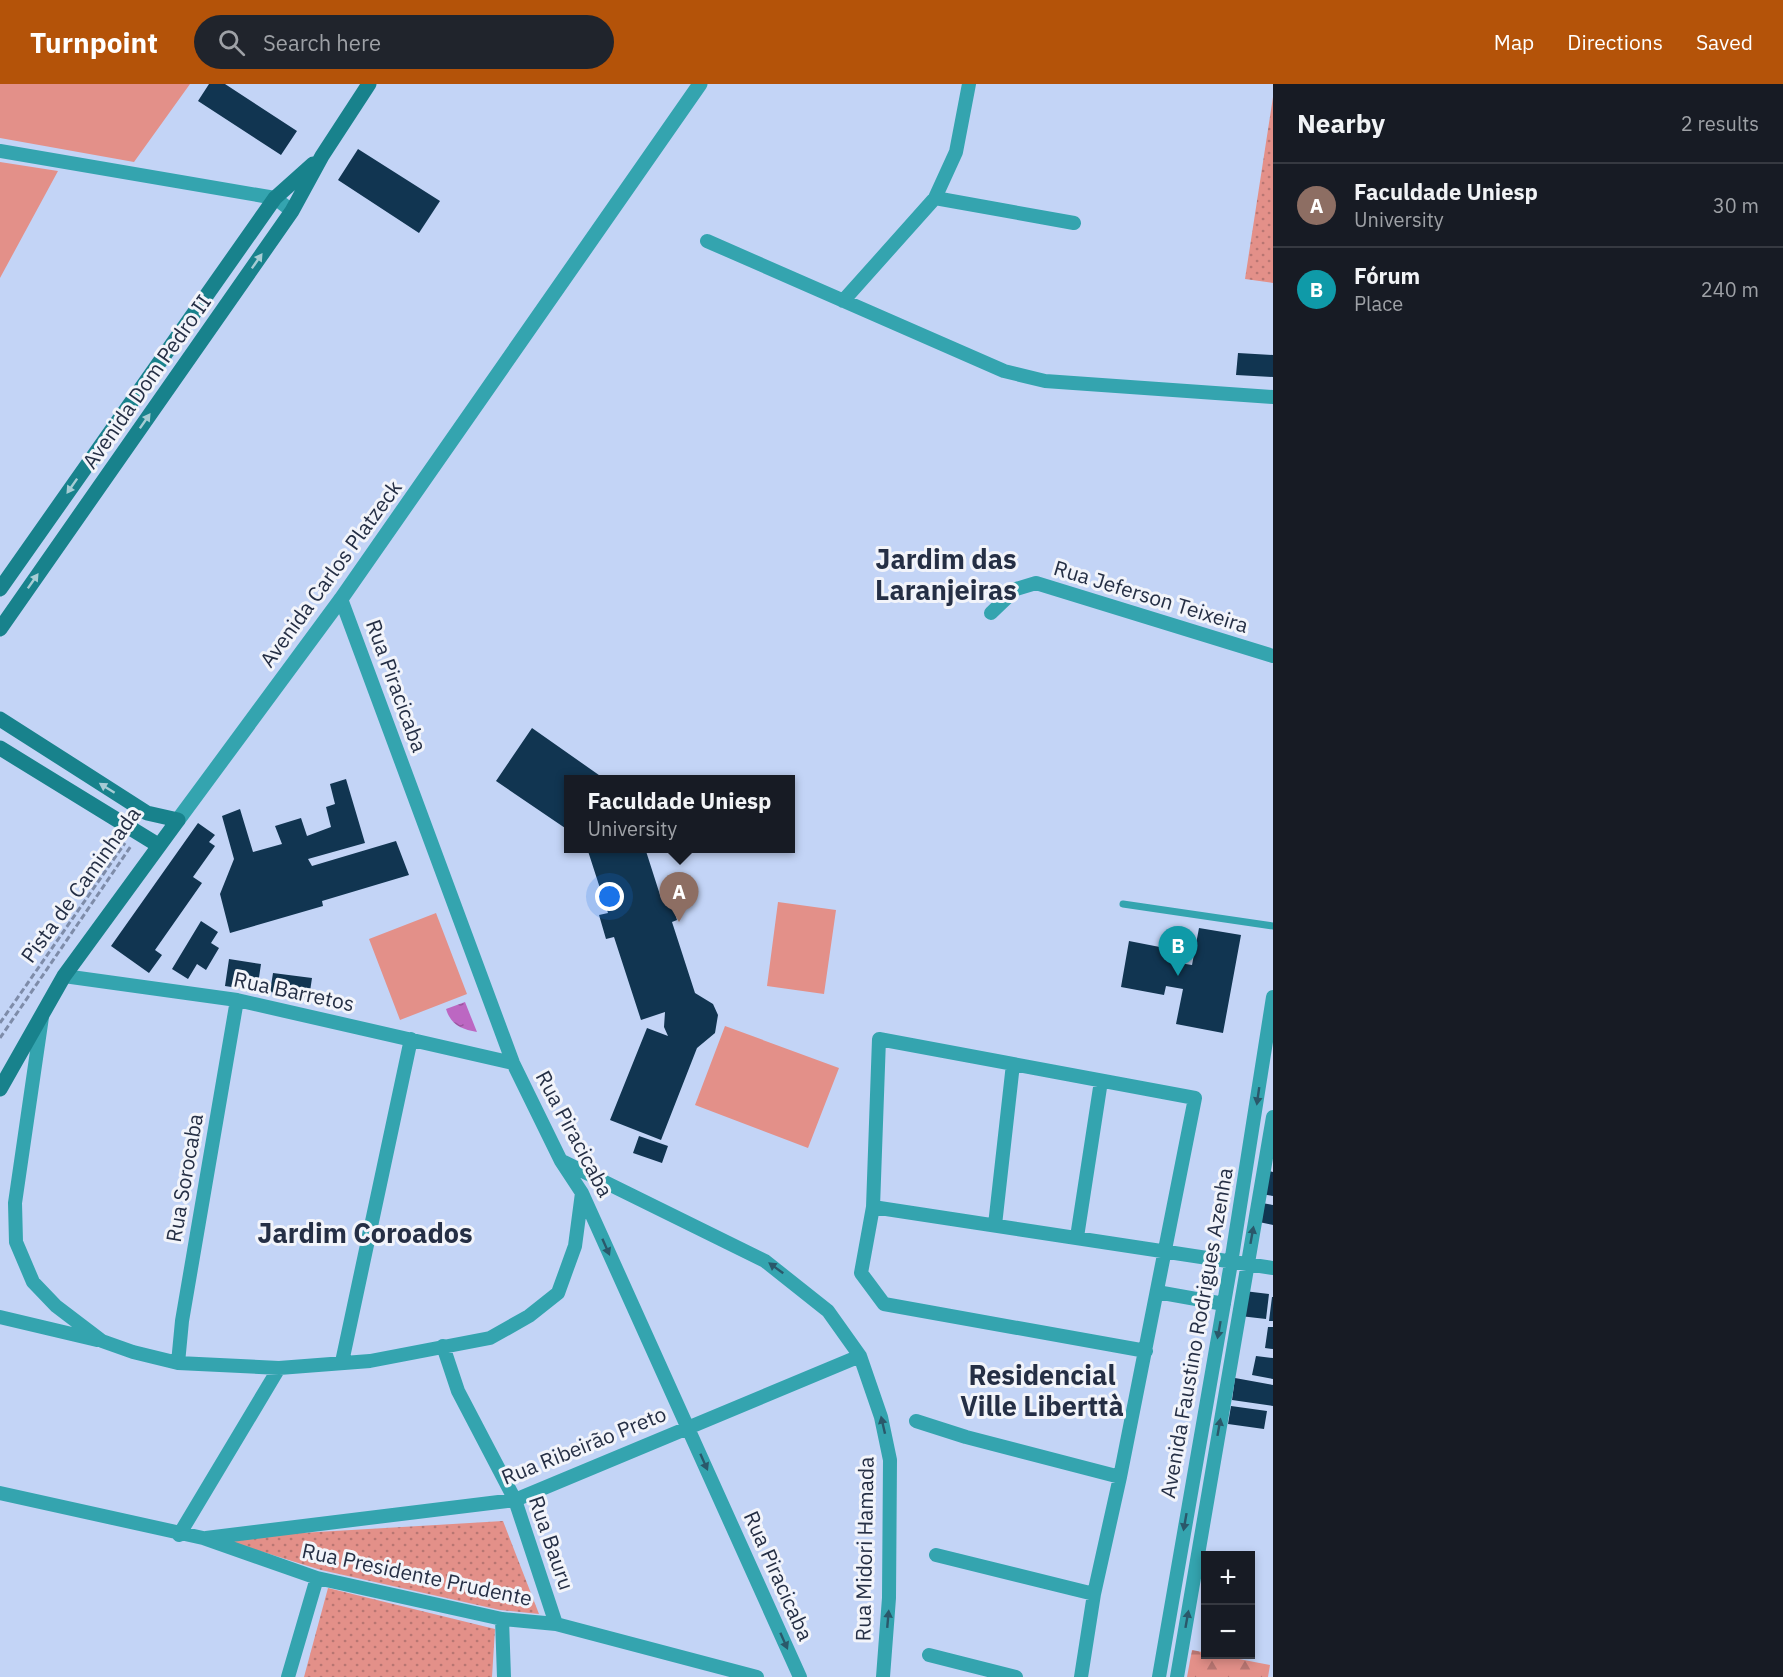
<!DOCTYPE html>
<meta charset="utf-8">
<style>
body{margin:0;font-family:"IBM Plex Sans",sans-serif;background:#20242c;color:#f1f3f6}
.controls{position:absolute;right:18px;bottom:18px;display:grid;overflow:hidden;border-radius:0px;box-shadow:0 3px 9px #0003}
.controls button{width:54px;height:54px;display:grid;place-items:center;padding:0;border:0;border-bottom:2px solid #363941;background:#171b24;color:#f1f3f6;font:30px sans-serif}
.you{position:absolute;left:610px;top:813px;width:21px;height:21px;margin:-15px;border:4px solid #fff;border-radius:50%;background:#1a73e8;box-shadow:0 0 0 9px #1a73e833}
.badge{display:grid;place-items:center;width:39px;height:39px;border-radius:50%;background:#b45309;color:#fff;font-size:20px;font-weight:700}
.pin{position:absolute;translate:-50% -50px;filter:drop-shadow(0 2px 3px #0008)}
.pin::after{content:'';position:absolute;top:32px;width:21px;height:18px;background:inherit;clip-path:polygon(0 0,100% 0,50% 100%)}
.popup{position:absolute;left:564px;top:691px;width:231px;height:78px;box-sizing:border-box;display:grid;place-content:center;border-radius:0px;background:#171b24;filter:drop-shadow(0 2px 4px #0005);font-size:20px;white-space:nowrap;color:#9ea1a6}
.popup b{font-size:22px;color:#f1f3f6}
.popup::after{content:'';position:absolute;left:50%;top:100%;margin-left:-12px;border:12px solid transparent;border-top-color:#171b24}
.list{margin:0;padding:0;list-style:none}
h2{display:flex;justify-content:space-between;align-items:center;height:78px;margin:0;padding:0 24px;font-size:26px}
h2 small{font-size:20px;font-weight:400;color:#9ea1a6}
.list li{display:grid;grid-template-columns:39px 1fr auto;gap:18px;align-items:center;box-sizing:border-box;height:84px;padding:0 24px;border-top:2px solid #363941}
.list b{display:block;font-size:22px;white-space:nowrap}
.list p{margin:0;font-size:20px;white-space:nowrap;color:#9ea1a6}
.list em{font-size:20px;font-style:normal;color:#9ea1a6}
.icon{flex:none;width:33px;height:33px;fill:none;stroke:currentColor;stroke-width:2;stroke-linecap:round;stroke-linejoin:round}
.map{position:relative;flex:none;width:1273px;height:1593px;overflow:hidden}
header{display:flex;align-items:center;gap:36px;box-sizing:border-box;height:84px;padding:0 30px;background:#b45309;color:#fff}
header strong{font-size:28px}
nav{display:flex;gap:33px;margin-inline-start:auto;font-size:21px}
.search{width:420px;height:54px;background:#20242c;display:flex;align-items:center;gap:15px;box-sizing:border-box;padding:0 21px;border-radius:33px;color:#9ea1a6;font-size:22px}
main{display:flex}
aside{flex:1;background:#171b24}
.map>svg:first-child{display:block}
</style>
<header>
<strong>Turnpoint</strong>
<div class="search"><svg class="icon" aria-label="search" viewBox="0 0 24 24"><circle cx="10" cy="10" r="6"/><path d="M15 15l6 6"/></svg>Search here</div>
<nav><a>Map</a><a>Directions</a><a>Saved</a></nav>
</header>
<main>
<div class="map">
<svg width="1273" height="1593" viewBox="0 0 1273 1593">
<defs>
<pattern id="green-dots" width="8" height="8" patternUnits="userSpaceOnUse" patternTransform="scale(1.5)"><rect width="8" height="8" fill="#e39089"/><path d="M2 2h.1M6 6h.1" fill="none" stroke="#b87672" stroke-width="1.8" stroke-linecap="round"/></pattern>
<pattern id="forest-firs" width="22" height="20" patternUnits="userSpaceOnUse" patternTransform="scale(1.5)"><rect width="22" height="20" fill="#e39089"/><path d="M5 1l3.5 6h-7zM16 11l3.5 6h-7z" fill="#b87672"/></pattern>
<pattern id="water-ripples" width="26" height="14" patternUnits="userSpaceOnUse" patternTransform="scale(1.5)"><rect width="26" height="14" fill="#bc67c2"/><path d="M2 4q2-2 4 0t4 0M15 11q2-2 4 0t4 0" fill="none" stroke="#99559f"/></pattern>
</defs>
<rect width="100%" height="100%" fill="#c3d4f6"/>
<path fill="url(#green-dots)" d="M1273,13V199L1245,195Z
M503,1437L539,1530L500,1526L321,1486L218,1454Z
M328,1504L495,1545L492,1593H304Z"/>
<path fill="url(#forest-firs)" d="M1192,1566L1270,1581L1268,1593H1187Z"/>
<path fill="#e39089" d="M0,0H190L134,78L0,54Z
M0,78L58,87L0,194Z
M778,818L836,826L824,910L767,902Z
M436,829L467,910L400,936L369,855Z
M725,942L839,984L808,1064L695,1021Z"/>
<path fill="url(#water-ripples)" d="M465,918L477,948C461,945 451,941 446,925Z"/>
<path fill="#113551" d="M209,0H225L297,47L281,71L198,17Z
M358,65L440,117L419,149L338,96Z
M1238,269L1273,271V293L1236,291Z
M532,644L606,696H568V746L496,697Z
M346,695L365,759L308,775L312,782L396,757L409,791L322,817L323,822L230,849L220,810L234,775L222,732L240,725L253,768L282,760L275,742L301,734L307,752L331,743L326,723L335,720L330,700Z
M198,739L215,751L209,758L215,762L193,793L202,799L155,866L162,871L149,889L111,862Z
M587,764H645L661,814L669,811L677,836L672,838L695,909L713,920L718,931L715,949L697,964L661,1056L610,1036L647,944L668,952L664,943L665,928L641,936L614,853L606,855L599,831L608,829Z
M201,837L218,848L211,859L219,864L206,886L197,880L188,895L172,885Z
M1199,844L1241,851L1223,949L1176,940L1183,905L1166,902L1164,911L1121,903L1129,857L1170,865L1167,877L1192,881Z
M229,875L261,880L257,907L225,902Z
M273,889L312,894L309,914L270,908Z
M639,1052L668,1062L662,1079L633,1069Z
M1265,1086L1273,1088V1112L1261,1110Z
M1262,1119L1273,1121V1141L1259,1138Z
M1244,1207L1269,1210L1266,1235L1240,1232Z
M1272,1213H1273V1237H1269Z
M1268,1243H1273V1265L1265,1264Z
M1256,1272L1273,1274V1295L1252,1291Z
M1235,1294L1273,1301V1322L1232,1316Z
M1231,1322L1267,1327L1264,1345L1228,1340Z"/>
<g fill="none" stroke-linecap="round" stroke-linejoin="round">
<path stroke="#7e8ca9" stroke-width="3" stroke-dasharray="6 3" stroke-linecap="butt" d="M0,939L125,759
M0,954L131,762"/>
<path stroke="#34a4af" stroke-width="7" d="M1123,820L1273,842"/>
<path stroke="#34a4af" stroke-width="14" d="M969,0L956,68L935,114L1074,139
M0,67L275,114L292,127
M707,157L1004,287L1045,297L1273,313
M843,217L935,114
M341,515L513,979L561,1077L582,1109L800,1593
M991,529L1016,505L1036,499L1273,572
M64,892L237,916L513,979
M42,933L15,1119L16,1158L33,1198L56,1222L102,1257L133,1268L178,1279L279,1284L370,1277L490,1254L529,1232L558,1209L575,1162L582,1109
M562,1077L765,1177L828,1227L860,1272L881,1333L890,1376L889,1514L883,1593
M873,1123L879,955L1195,1014L1120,1393L1094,1510L1081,1593
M995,1141L1013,980
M1077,1153L1101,997
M1157,1208L1224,1220
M0,1233L97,1256
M443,1262L458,1307L515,1416L556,1540
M1146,1267L884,1220L861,1189L873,1123L1273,1184
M342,1278L411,955
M178,1279L182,1237L237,916
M916,1337L966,1353L1120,1393
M0,1409L203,1454L317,1494L502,1535L556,1540L757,1593
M179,1451L279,1284
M206,1454L515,1416L860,1272
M936,1471L1094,1510
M502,1535L504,1593
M929,1571L1016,1593
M288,1593L317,1494
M1159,1593L1231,1179L1273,913
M1177,1593L1273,1033"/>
<path stroke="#34a4af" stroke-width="15" d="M178,736L341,515L700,0"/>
<path stroke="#18828c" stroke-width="15" d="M0,505L275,114L313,80
M0,545L292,127L322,72L369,0
M0,635L147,729L178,736L64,892L0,1005
M0,664L158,761"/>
</g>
<defs><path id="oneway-solid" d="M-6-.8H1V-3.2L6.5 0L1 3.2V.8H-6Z" transform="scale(1.5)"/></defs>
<g fill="#a6ccd4">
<use href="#oneway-solid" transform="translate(257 177) rotate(-55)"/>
<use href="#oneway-solid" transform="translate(145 337) rotate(-55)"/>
<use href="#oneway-solid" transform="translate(72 402) rotate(125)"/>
<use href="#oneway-solid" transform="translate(33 497) rotate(-55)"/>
<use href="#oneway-solid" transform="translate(107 704) rotate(-148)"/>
</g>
<g fill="#2a586a">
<use href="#oneway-solid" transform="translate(1258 1012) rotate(98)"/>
<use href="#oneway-solid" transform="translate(1252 1151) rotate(-80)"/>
<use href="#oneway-solid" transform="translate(606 1163) rotate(66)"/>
<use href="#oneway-solid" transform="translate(776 1184) rotate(-144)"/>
<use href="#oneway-solid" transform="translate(1219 1246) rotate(100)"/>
<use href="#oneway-solid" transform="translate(883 1341) rotate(-103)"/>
<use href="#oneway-solid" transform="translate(1219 1343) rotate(-80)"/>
<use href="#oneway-solid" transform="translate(704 1378) rotate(66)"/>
<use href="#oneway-solid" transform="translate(1185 1438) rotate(100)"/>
<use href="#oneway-solid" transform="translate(888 1535) rotate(-85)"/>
<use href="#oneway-solid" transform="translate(1187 1535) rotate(-80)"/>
<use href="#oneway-solid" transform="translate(784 1557) rotate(66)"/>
</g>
<g text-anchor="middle" stroke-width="6" stroke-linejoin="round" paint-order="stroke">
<g font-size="21" fill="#252f45" stroke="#f2f4fa">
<text transform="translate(147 298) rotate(-55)" y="7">Avenida Dom Pedro II</text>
<text transform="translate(331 490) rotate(-54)" y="7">Avenida Carlos Platzeck</text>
<text transform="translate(1151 513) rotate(17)" y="7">Rua Jeferson Teixeira</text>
<text transform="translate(396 602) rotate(70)" y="7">Rua Piracicaba</text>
<text transform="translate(81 801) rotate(-54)" y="7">Pista de Caminhada</text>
<text transform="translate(294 908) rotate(12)" y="7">Rua Barretos</text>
<text transform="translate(574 1050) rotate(62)" y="7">Rua Piracicaba</text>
<text transform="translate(185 1094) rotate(-80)" y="7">Rua Sorocaba</text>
<text transform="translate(1197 1249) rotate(-80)" y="7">Avenida Faustino Rodrigues Azenha</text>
<text transform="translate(584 1362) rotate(-22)" y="7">Rua Ribeirão Preto</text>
<text transform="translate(551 1459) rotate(71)" y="7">Rua Bauru</text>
<text transform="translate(865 1465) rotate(-89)" y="7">Rua Midori Hamada</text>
<text transform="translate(417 1491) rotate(12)" y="7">Rua Presidente Prudente</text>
<text transform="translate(778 1492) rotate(66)" y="7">Rua Piracicaba</text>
</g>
<g font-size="27" font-weight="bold" fill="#252f45" stroke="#f2f4fa">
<text x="946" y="485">Jardim das<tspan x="946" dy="31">Laranjeiras</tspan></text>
<text x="365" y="1159">Jardim Coroados</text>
<text x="1042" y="1301">Residencial<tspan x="1042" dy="31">Ville Liberttà</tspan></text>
</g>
</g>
</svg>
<div class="controls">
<button>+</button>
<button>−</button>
</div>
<div class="you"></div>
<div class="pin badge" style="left:679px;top:838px;background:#8d6e63">A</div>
<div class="popup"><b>Faculdade Uniesp</b>University</div>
<div class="pin badge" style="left:1178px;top:892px;background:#0f9aa8">B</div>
</div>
<aside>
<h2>Nearby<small>2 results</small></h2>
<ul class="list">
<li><span class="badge" style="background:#8d6e63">A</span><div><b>Faculdade Uniesp</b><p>University</p></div><em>30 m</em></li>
<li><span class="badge" style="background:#0f9aa8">B</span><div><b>Fórum</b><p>Place</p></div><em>240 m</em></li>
</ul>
</aside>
</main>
